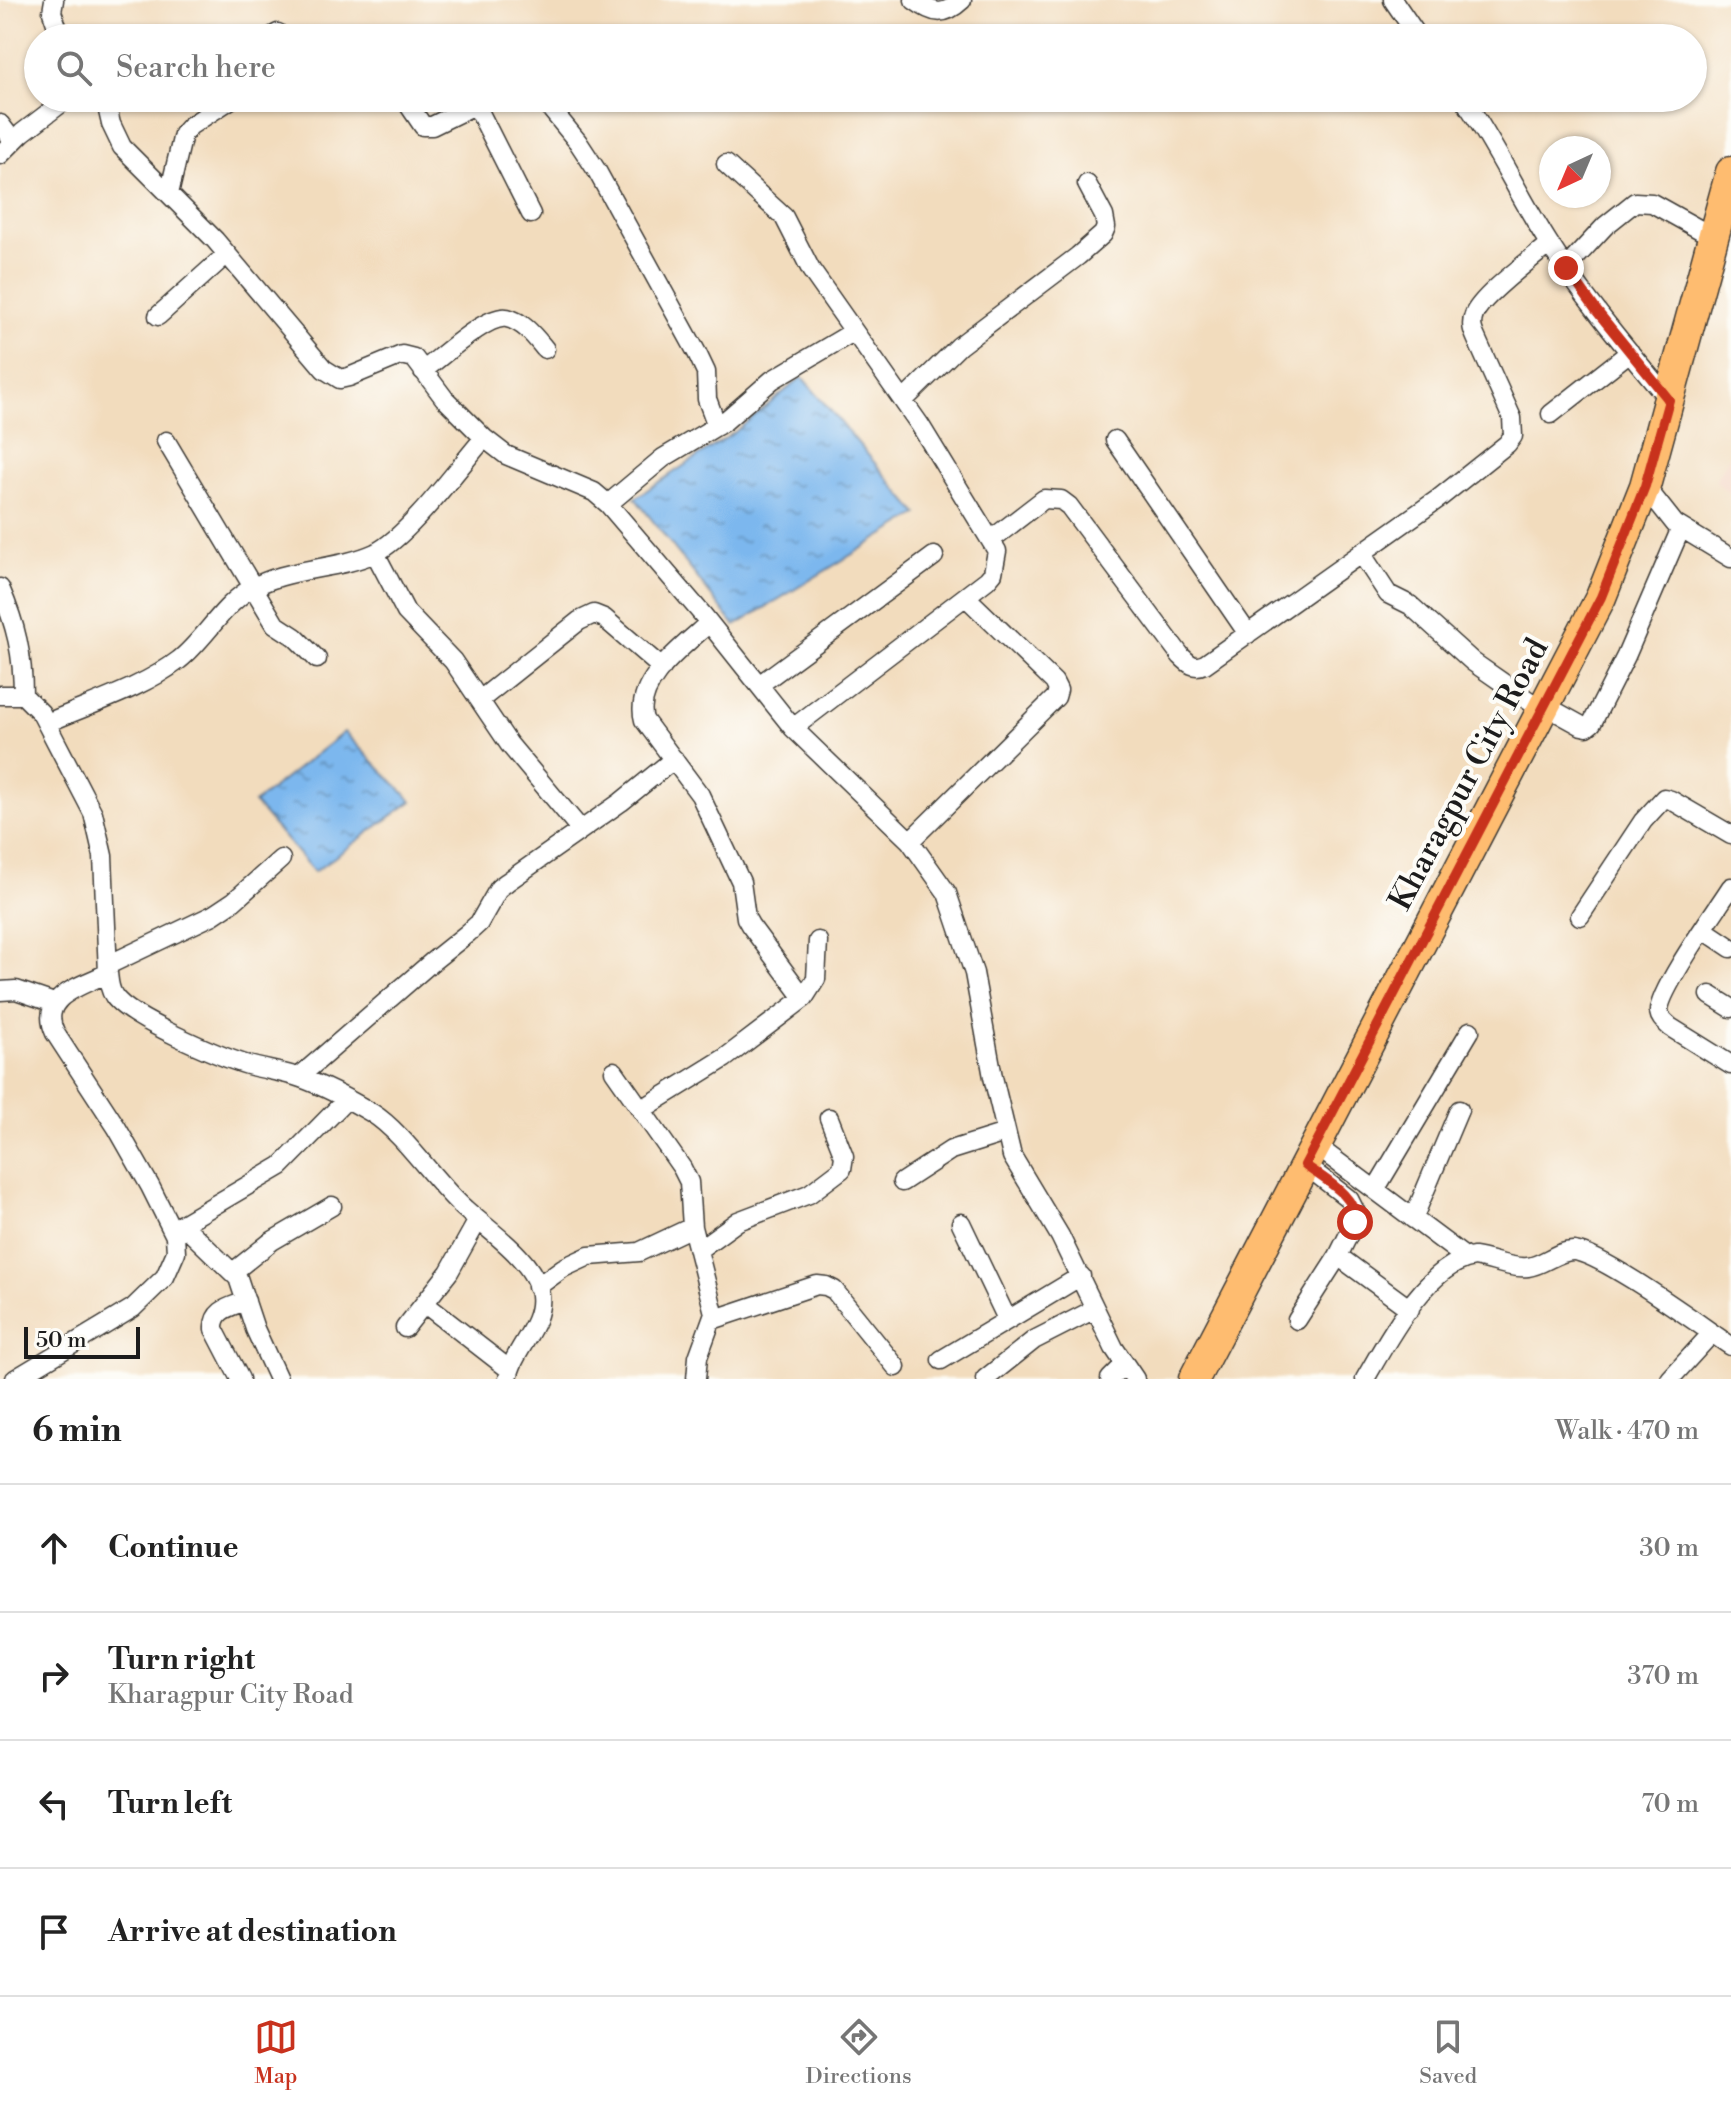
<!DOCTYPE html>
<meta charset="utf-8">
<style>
body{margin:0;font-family:"Libre Bodoni",serif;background:#f2f2f2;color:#222}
.compass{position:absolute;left:1539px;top:136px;width:72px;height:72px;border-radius:50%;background:#fff;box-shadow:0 2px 6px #0004;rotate:224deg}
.scale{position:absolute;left:24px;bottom:20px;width:116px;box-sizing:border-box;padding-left:8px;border:4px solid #1c1c1c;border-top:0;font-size:22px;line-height:28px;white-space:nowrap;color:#1c1c1c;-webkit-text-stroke:6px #fdfcf7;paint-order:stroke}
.stop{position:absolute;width:24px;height:24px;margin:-18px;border:6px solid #c8321e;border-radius:50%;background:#fff}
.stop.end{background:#c8321e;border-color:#fff;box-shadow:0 2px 8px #0008}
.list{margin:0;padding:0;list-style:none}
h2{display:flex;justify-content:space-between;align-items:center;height:104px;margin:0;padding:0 32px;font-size:34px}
h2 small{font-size:26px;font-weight:400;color:#767676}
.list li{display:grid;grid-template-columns:52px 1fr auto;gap:24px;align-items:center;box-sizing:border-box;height:128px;padding:0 32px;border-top:2px solid #e0e0e0}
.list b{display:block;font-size:30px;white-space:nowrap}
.list p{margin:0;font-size:26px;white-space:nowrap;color:#767676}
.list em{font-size:26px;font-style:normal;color:#767676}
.icon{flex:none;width:44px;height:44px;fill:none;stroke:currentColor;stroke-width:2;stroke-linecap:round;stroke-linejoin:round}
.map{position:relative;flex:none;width:1731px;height:1379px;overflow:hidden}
.search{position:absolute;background:#fff;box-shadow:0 2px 6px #0004;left:24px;right:24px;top:24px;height:88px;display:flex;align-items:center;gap:20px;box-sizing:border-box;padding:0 28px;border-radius:44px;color:#767676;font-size:30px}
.sheet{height:616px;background:#fff}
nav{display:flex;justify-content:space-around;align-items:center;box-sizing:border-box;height:112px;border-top:2px solid #e0e0e0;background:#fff;font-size:22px;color:#767676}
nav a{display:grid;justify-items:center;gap:4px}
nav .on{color:#c8321e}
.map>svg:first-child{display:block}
</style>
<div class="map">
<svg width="1731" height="1379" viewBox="0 0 1731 1379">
<defs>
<pattern id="water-ripples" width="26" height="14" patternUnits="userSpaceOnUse" patternTransform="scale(2)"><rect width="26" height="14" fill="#7cb7ee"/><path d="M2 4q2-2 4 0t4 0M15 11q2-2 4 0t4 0" fill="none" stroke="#6594c0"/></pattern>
</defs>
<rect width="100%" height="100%" fill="#fdfcf7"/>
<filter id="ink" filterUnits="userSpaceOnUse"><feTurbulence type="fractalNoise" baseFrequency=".0125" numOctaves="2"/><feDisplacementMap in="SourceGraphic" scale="16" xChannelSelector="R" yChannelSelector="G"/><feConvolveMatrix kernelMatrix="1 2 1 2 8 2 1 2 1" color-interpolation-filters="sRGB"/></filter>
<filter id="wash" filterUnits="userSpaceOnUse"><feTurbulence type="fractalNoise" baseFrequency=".006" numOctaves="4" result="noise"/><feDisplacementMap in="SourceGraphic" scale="32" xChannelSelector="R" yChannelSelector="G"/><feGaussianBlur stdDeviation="1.8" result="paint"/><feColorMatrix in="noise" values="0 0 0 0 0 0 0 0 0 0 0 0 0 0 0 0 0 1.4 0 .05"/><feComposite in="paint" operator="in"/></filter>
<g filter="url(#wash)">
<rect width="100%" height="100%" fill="#f2dcbd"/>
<path fill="#f4d3c1" d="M1731,454V496L1715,480Z"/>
<path fill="url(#water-ripples)" stroke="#4c6a85" stroke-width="2" d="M802,377L918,514L735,626L635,498L735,432Z
M344,732L412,801L314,872L254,803Z"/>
</g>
<g filter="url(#ink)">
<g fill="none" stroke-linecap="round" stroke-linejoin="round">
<g stroke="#3c3934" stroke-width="21">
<path id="minor" d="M54,0L52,12L61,38
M914,0C933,14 944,17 962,0
M1393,0L1419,38
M269,38L278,33
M105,98L111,124L122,147L215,240L324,369L340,379L349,377L402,355L414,358L444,398L484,438L506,455L594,492L608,504L703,615L793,728L910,841L947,893L974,973L993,1077L1012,1156L1060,1236L1114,1348L1135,1379
M404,98L423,126H432L489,98
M542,98L578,142L597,171L697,353L706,372L707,399L717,426
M1463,98C1496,145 1519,197 1550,245C1585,300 1628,350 1669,400
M106,99L155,98
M476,105L531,214
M0,124L13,141
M0,155L22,133L68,98
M726,164L784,217L811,270L920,425L997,551L993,573L987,580L793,728
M169,194L183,134L190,126L233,98
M1566,268L1605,226L1635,202L1652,203L1713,237
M158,316L227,254
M423,371C440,358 487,314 507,318C524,322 535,337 545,349
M903,401L959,346L1078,256L1103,234L1106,227L1104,216L1087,184
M1551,414L1630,352
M1115,440L1248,634
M166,441L275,624L295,637L317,659
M1645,486L1675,524L1731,558
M608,504L663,458L725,421L772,380L853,332
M992,539L1044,499L1061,500L1069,506L1181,656C1189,664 1194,669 1205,664L1438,499L1507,444L1513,436L1512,418L1477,340C1473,331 1470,325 1474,315C1480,297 1533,258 1549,244
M375,553L406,612L453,661L509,744L581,830
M1361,553L1388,594L1410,605L1473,662L1542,710
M0,588C16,625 23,655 23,695
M709,623C685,645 633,682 644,720L700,795L741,882L746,918L750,925L804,998
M759,685L934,556
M0,695H23L41,713L93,813L103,856L108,973C109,981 109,989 114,996C128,1018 221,1057 248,1065C266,1070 284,1072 301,1078C326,1087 350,1100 372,1113C404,1133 435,1183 465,1209C488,1230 536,1261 540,1295C544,1326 512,1350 508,1379
M480,700L579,621L594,614L604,618L662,668
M1544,705L1582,726L1587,727L1592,723L1626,656L1681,528
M47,723C90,704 141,689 179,660C204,640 220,609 247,591C284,567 335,571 375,553C408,537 458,468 484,438
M910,841L1056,697L1058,690L1054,682L966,597
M1731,887C1717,909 1658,991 1659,1012C1660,1019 1665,1022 1670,1027L1731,1065
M1580,916L1643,821L1664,798L1671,800L1731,835
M1704,930L1731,948
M108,965L213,915L234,901L281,859
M0,991L16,990L54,1003
M1710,995L1731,1008
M614,1071L682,1168L689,1182L692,1227L714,1313L698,1357L696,1379
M299,1077L433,961L468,933L479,923L499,888L507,882L621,802L674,759
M641,1110L725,1058L804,998L816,979L818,941
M1315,1145L1466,1258
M902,1182L951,1150L1005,1133
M1375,1190L1470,1031
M1413,1219L1459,1110
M961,1223L1007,1319
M182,1224L238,1278L255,1329L278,1379
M172,1230L281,1166L347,1099
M698,1250L738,1221L809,1194L842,1169L844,1156L829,1118
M1338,1256L1410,1309
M233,1272L272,1241L332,1206
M537,1287L563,1268L589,1256L639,1252L692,1227
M425,1304L510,1370
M712,1320L817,1285L826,1286L834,1290L896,1367
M1297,1320L1338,1256L1355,1222L1356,1213L1349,1199L1305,1165
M405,1328L449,1272L478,1220
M941,1360L1081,1276
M15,1379L133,1308L165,1277L176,1252L175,1236L150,1186L117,1128L55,1033C38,996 82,986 108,973
M240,1379L214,1329C213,1309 231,1307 246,1301
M985,1379L1034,1340L1095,1309
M1110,1379L1125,1364
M1365,1379C1387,1341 1427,1264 1474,1257C1491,1259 1510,1269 1528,1267C1544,1265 1558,1250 1574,1251C1603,1254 1701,1326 1731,1346
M1670,1379L1712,1333"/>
</g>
<g stroke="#3c3934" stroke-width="33">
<path id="primary" d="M1194,1379L1601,597L1645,486L1731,172"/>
</g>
<use href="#minor" stroke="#fff" stroke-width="18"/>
<use href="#primary" stroke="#febc70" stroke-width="30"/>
</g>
</g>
<g fill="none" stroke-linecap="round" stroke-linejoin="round" filter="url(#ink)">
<path stroke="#c8321e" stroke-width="10" d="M1355,1222C1358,1196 1323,1179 1305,1165L1601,597L1645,486L1669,400L1596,310L1566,268"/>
</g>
<g text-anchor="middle" stroke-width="8" stroke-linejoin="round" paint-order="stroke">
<g font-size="32" fill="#1c1c1c" stroke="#fdfcf7">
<text transform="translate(1468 774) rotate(-62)" y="11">Kharagpur City Road</text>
</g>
</g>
</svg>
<svg class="compass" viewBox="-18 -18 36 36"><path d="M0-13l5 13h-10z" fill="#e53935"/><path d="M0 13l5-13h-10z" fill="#767676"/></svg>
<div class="scale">50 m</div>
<div class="stop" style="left:1355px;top:1222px"></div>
<div class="stop end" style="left:1566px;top:268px"></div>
<div class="search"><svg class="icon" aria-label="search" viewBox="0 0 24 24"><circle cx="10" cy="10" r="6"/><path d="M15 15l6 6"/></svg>Search here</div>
</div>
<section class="sheet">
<h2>6 min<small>Walk · 470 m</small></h2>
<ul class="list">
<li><svg class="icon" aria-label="ahead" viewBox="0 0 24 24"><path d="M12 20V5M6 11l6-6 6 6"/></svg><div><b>Continue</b></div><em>30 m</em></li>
<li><svg class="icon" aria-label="right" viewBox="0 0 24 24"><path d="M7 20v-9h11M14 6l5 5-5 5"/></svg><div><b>Turn right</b><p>Kharagpur City Road</p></div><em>370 m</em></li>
<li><svg class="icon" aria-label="left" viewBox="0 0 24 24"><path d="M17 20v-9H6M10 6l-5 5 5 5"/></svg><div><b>Turn left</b></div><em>70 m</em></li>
<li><svg class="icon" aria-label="arrive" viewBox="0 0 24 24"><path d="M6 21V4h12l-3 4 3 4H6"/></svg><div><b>Arrive at destination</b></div></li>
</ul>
</section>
<nav>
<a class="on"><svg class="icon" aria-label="map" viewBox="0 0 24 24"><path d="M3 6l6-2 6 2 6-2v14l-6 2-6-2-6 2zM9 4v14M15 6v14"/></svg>Map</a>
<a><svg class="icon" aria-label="directions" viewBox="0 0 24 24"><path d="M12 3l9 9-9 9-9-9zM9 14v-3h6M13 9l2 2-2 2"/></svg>Directions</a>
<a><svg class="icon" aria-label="saved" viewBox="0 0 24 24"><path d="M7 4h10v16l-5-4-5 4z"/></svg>Saved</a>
</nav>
